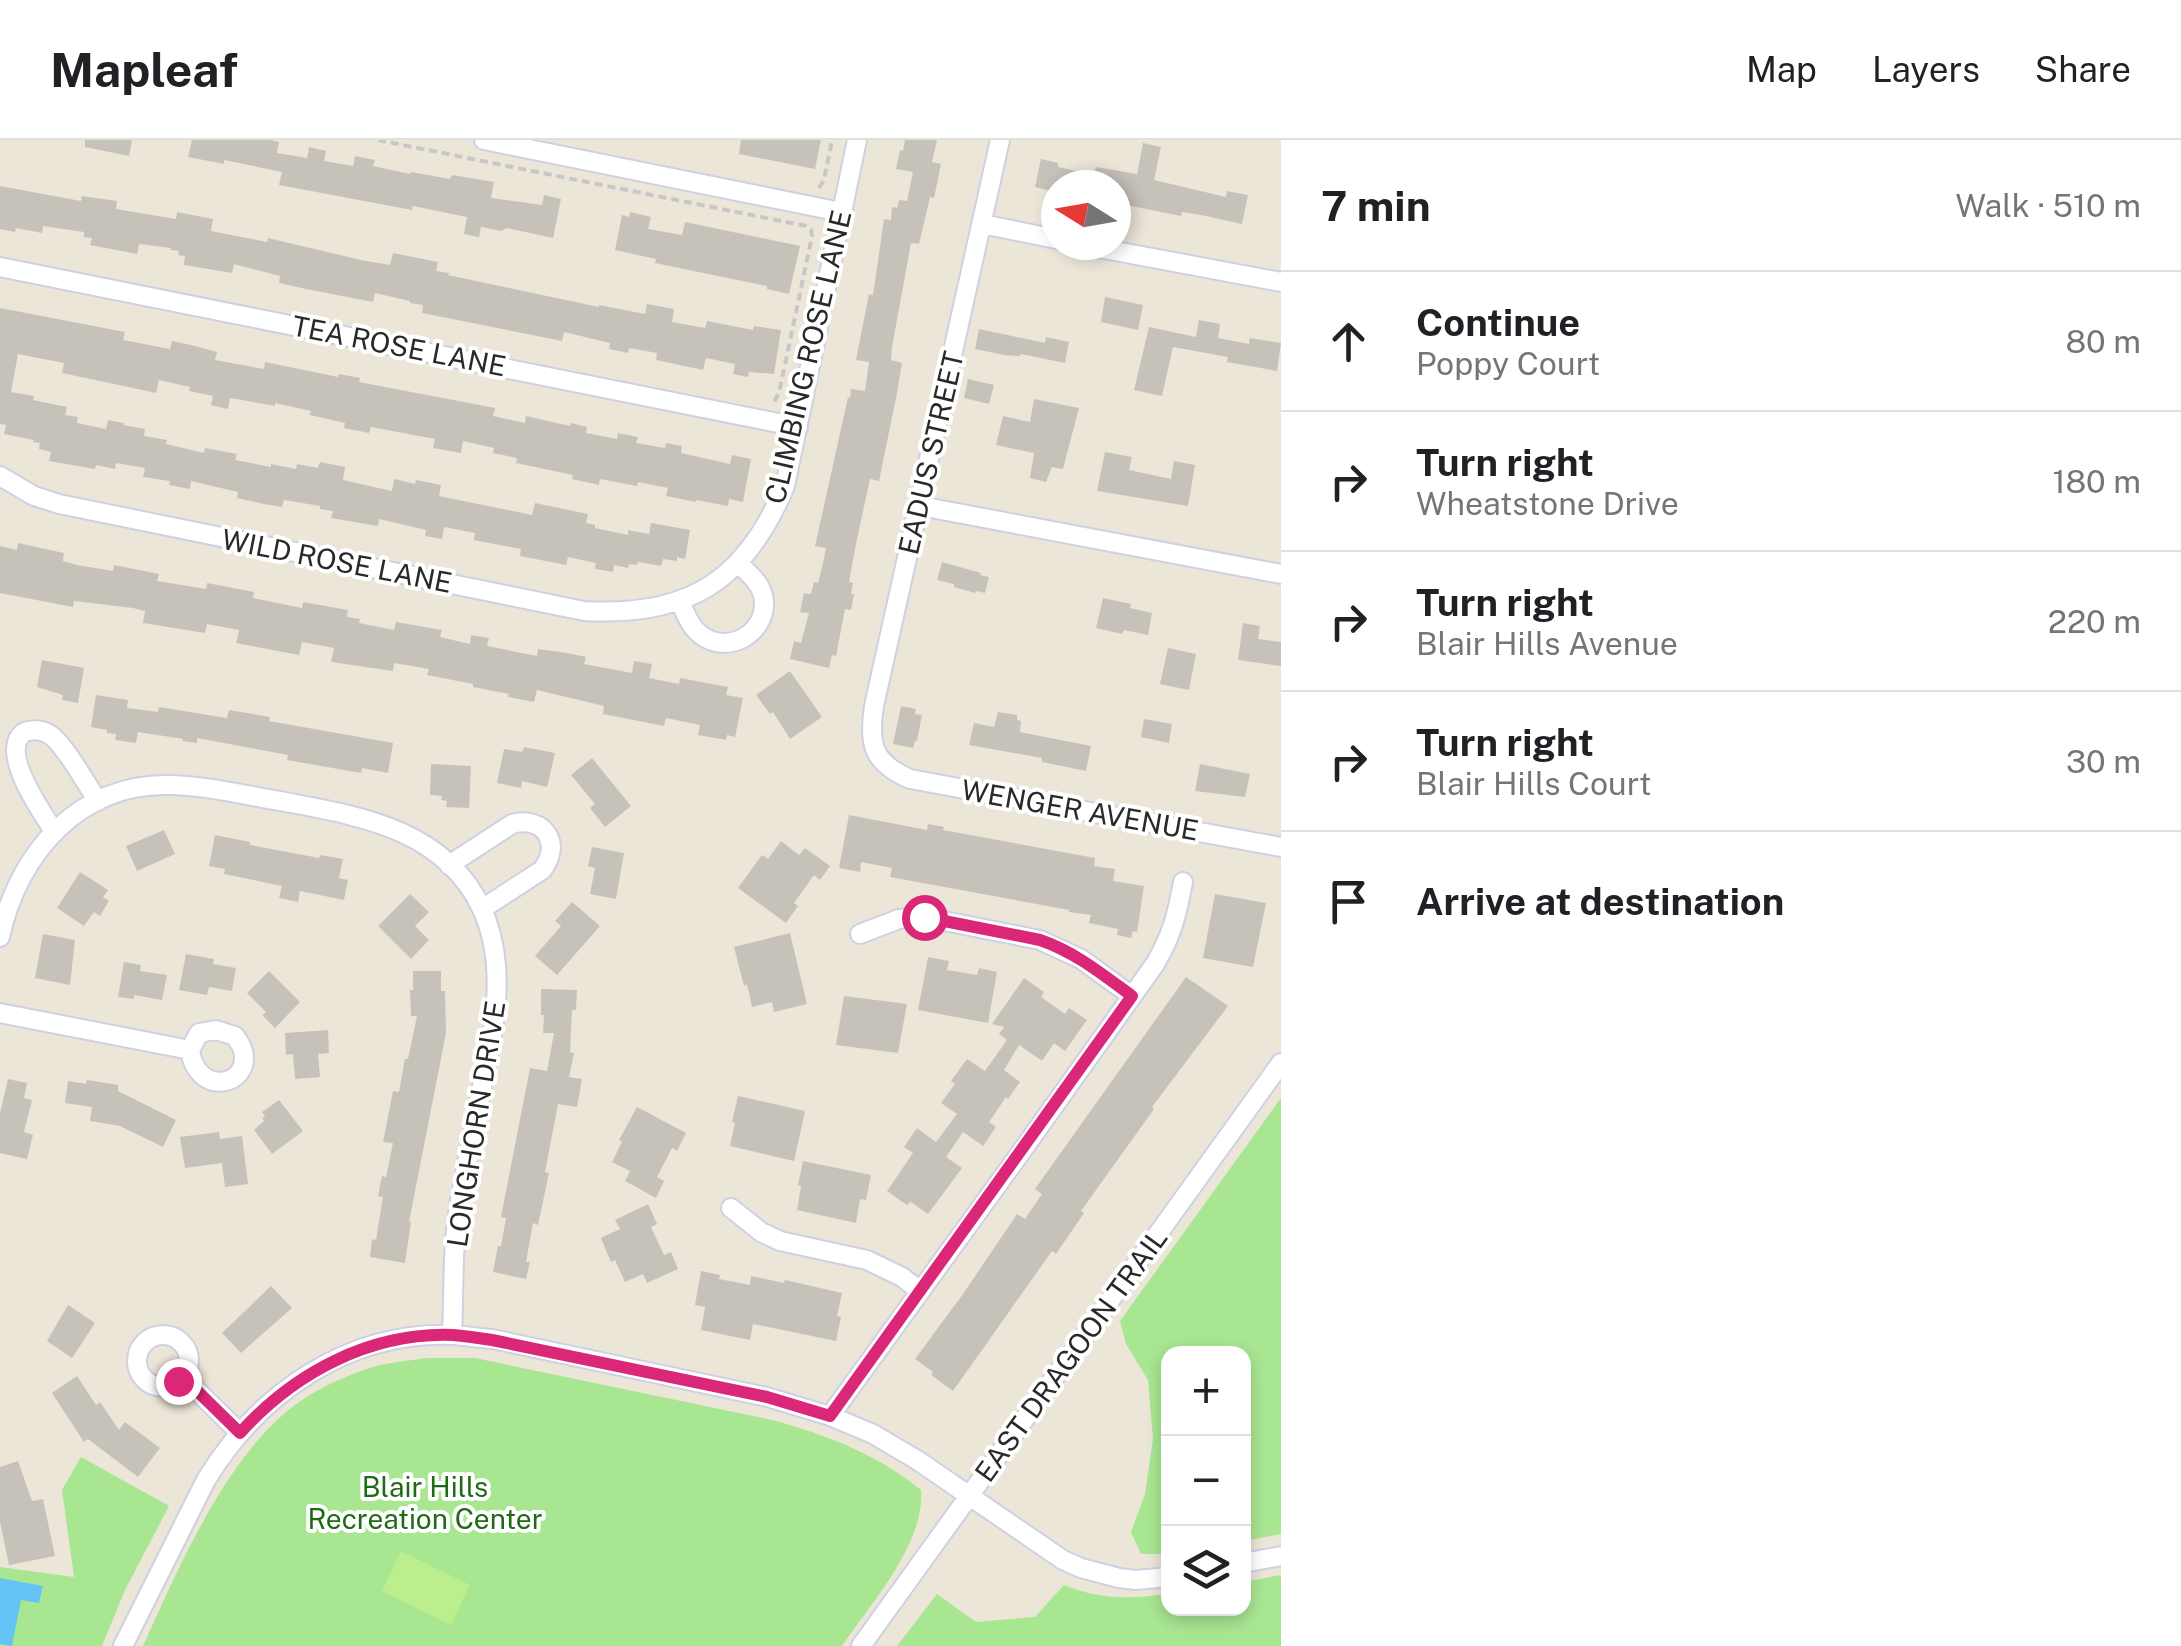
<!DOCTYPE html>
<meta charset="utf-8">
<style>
body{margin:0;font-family:"Public Sans",sans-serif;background:#f2f2f2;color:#202124}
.controls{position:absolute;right:30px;bottom:30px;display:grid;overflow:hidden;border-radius:20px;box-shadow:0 5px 15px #0003}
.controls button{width:90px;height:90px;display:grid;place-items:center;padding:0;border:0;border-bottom:2px solid #e0e0e0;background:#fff;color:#202124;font:50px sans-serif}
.compass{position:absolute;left:1041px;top:30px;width:90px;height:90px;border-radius:50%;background:#fff;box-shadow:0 5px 15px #0003;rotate:281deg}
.stop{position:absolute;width:30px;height:30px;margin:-22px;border:8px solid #db2777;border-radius:50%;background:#fff}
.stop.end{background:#db2777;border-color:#fff;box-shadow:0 2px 10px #0008}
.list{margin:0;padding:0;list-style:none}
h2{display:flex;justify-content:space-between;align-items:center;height:130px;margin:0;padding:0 40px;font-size:42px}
h2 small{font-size:32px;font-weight:400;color:#757577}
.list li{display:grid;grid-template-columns:65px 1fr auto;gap:30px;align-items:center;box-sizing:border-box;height:140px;padding:0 40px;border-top:2px solid #e0e0e0}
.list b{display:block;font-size:38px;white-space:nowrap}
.list p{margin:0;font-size:32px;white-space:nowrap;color:#757577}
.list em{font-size:32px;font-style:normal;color:#757577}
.icon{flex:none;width:55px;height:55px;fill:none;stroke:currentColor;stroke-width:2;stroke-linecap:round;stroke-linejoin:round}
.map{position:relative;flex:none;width:1281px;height:1506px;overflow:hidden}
header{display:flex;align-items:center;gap:60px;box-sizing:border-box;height:140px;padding:0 50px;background:#fff;border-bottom:2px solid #e0e0e0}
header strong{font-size:48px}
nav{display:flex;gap:55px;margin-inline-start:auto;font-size:35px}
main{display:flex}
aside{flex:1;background:#fff}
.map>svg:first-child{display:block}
</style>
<header>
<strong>Mapleaf</strong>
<nav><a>Map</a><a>Layers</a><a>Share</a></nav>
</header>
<main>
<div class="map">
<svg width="1281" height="1506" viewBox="0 0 1281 1506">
<rect width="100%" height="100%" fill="#ece6d9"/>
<path fill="#a8e692" d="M1281,958V1394L1244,1401V1214H1168V1414H1141L1131,1392L1145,1354L1153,1298L1148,1240L1126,1204L1120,1181Z
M426,1218H475L772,1280C827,1295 877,1314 921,1350C925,1404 871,1463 842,1506H143C178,1429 224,1321 291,1268C315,1249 345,1236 373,1227C390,1222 409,1221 426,1218Z
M81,1317L169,1366L125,1450L102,1506H0V1427L74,1437L62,1350Z
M1281,1435V1506H897L937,1454L976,1482L1035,1477L1064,1445C1102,1460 1129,1459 1168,1454V1468H1244V1442Z"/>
<path fill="#bdee8d" d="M401,1411L470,1445L451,1485L382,1451Z"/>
<path fill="#66c3f5" d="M0,1438L43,1446L39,1463L21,1460L12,1506L0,1504Z"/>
<path fill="#c7c2b9" d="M85,0H132L129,16L85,7Z
M192,0H271L279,2L277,13L307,18L309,7L326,11L324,21L353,26L355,16L375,20L373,26L410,34L411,32L450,39L452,35L494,42L491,58L542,65L544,55L561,59L553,98L507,88L501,91L481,87L479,97L464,94L467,77L413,66L412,70L279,45L282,32L224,20V24L188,17Z
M741,0H821L815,29L739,14Z
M905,0H937L932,22L941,24L934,58L930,57L919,104L911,103L892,207L891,220L902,223L896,258L879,341L870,339L856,404L849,442L853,443L851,454H854L851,470L845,469L836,516L832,515L829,528L790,519L794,501L801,503L809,473L800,472L804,453L811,454L814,442L818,443L823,423L826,408L815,406L848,257L850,258L851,249L865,251L869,222L856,220L869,154L873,155L884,79L891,80L892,67L897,68L899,60L907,61L913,32L896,29L900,10L903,11Z
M1143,3L1161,7L1154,40L1226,57L1227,51L1248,55L1242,84L1201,75L1182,72L1181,76L1116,63V45H1056V52L1035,47L1041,19L1058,23V27L1094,35L1096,27L1137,34Z
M0,46L81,61L82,56L117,61L116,69L176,79L177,72L213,79L211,91L267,102L268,98L361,120L390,125L393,113L438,122L436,131L449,133L448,135L599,167V165L645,174L647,164L674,169L672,182L705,188L707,181L753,190L754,186L781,190L774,234L749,232L748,237L733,234L735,224L706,218L703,230L656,220L657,213L629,208L628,213L609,209L610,203L564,192L562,201L422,173L423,165L410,163V161L375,153L373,162L306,149L279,143L280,136L234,124L232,133L184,125L185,116L178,115L179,111L170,110L171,108L139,104L137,114L90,105L92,98L84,97V92L43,86L42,93L16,88L15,92L0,89Z
M630,72L651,77L648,89L682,95L685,82L800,106L789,154L767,149V146L655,123L656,119L615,110L622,75L629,77Z
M1105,157L1143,165L1138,190L1101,182Z
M0,168L125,192L123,200L170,209L172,201L191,205L217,212L215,220L264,229L265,222L338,237L339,234L360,238L359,242L495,268L493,276L525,283L526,276L570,286L571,283L587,287L586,293L617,299L618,293L638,297L636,303L665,308L666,303L682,306L681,313L730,324L732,315L751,319L743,362L729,359L728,366L696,360V362L666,356L668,348L638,342L637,346L600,339L599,345L572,339L573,335L516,323L517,318L493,313L494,308L463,301L461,313L433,308L435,299L371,287L369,293L344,288L345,283L310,275L311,271L275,263V266L230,258L228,269L211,265L213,256L189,251L190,247L159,240L156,253L133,248L62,233L64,223L18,214L11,252L34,256L33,260L67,267L65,275L78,277L77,283L106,289L108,280L124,283L123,285L145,289L144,296L167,300L166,304L204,313L205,308L237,314L235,320L271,327V324L296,329L297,324L318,328L320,322L345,327L343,340L392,351L394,339L415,344L416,340L441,345L439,356L532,375L535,363L588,374L586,383L595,385V388L628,395V390L649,394L651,383L690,390L685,419L677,417V421L663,419L661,426L638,422L637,425L629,424L628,428L614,425L613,432L595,429L596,423L568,417L566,425L520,416L521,409L474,400L475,393L444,387L442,399L425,396L426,390L379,379L378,386L331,378L333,371L320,369V366L284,360L282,367L264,364L237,358L238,352L191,341L190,349L169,345L170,341L143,337L145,328L116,323L115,329L96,325L95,329L49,321L51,312L39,309L40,303L33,302L34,300L4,294L6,285L0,284Z
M1199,180L1220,184L1218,198L1249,204L1250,198L1281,203L1277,231L1227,222L1228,217L1173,207L1162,256L1134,250L1149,187L1196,197Z
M979,189L1045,203L1046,197L1069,202L1065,223L1021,214L1020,216L1004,215L975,209Z
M968,239L994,245L989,264L964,258Z
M1034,259L1079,268L1063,329L1052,327L1046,342L1030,338L1034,313L996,305L1003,276L1030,282Z
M1105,312L1132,317L1129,330L1171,339L1174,321L1195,325L1188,366L1097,351Z
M18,403L64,413L63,421L77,425L113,431L114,425L159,434L157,441L206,449L207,443L254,452L253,458L302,468L303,462L348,470L347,477L360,479L359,483L394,490L396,482L442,490L440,497L470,504L471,495L489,498L487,506L537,516L538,509L567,513L586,517L584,524L632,533L634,521L652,524L649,538L679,544L680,538L728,547L726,555L743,558L735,597L727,595L726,600L698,595L700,585L666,578L664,586L603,574L604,566L537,550L534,562L508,557L509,554L473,547V544L427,535L429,529L394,523L393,531L331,522L334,508L302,502L299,515L236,503L239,490L207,484L205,493L143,483L145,471L133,468L74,461L73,467L0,453V406L17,410Z
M942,422L981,433L980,435L989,437L985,453L976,451L975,453L954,447V444L937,440Z
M1103,458L1131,464L1130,468L1152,473L1148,495L1124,490L1122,494L1096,488Z
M1243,483L1260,486L1258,499L1281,502V526L1238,520Z
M1168,508L1196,514L1189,550L1160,544Z
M42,520L84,528L78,563L62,560L63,555L37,547Z
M790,531L822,577L790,599L773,572L770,574L756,555Z
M96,555L128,560L127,568L158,572L159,567L227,578L229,570L270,577L269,581L393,603L388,633L362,628L361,633L287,620L288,615L197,598V603L182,601L183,599L138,592L136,603L115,600L116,594L107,593V590L91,587Z
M901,566L916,569L915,574L922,575L917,601H915L913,608L893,604Z
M998,572L1017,575V580L1021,581L1020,592L1091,606L1086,631L1042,622V618L969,605L974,583L994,587Z
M1144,579L1172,584L1169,603L1141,597Z
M524,607L555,613L547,647L522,641L521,648L497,643L504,609L522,612Z
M592,618L631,666L605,687L590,668L595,664L571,635Z
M431,624L471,626L469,668L446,667L447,661L441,660L442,656L430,655Z
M1200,624L1250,634L1245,657L1195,651Z
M849,675L927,690L928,684L944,687L943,690L1095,718L1094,726L1115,729L1113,741L1144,746L1137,792L1133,791L1131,798L1117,795L1118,789L1089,783L1091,775L1069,772V770L890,737L892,728L861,722L860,732L839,728Z
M164,690L175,714L137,731L126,706Z
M215,695L250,702V705L319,718L320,715L343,719L339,738L348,740L344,760L300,751L298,762L279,758L282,746L224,734L225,729L209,726Z
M781,701L799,715L805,708L830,726L820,740L814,735L794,763L798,766L786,783L738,748L762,715L768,719Z
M592,707L624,713L616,759L590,754L595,728L588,726Z
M80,732L108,750L103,757L109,761L100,776L94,772L84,786L57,768Z
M410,754L429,772L415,786L429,800L411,819L378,786Z
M1215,754L1266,763L1253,827L1203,818Z
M572,762L600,786L557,835L535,816L561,786L555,781Z
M790,793L807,864L774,872L772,862L752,867L747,844L744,846L734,807Z
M43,794L75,800L70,845L35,838Z
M186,814L214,819L213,824L236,828L232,851L209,847L207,855L179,850Z
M928,817L949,821L947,830L977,835L979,828L997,832L988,883L918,870Z
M124,822L141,825L140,831L167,835L162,860L134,855V859L118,857Z
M269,831L300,862L275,888L262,875L266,872L247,853Z
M413,831H441V851H445L446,893L409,1082H411L405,1123L370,1117L372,1099L376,1100L383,1057L378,1056L382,1036L386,1037L393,1003L383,1002L393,951L399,952L405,919H408L417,876H411L410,850H413Z
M1186,837L1228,866L1152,967L1154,969L1081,1071L1084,1073L1056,1114L1052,1111L953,1251L931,1235L933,1232L915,1219L963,1154L1017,1074L1025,1079L1042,1054L1035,1049Z
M1024,838L1044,852L1041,857L1065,874L1069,868L1087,880L1065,911L1054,903L1042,921L1019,905L1004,930L1020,942L1008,959L1006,957L989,982L996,987L983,1006L963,992L946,1017L962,1028L928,1074L911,1062L907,1065L887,1051L913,1013L904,1007L917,988L936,1002L957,974L941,963L955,944L951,941L967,919L985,931L1007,900L999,894L1004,887L992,884Z
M541,849L577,850L576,870H572L570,912L574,913L569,937L582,939L577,967L558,964L545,1032L549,1033L538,1085L533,1083L526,1122H530L526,1139L493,1132L498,1106H501L506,1078L501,1077L530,928L547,931L554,893H543L544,875H541Z
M844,856L907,864L898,913L836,905Z
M328,890L329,913L318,914L320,937L295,939L293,914L286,915L285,893Z
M8,939L27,943L24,958L32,960L24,992L33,995L27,1019L0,1013V973Z
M87,940L118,945V951L176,980L163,1007L120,986L90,981L92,967L65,963L68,941L86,944Z
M738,956L805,971L794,1021L730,1006L735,983L732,982Z
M279,960L303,991L272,1014L254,990L264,981L262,978L265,976L262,972Z
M637,967L686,993L677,1011L672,1008L657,1037L664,1041L656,1058L625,1041L630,1031L612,1022L622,1002L619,1000Z
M219,992L220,999L242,996L248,1044L225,1047L222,1023L185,1028L180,997Z
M803,1021L871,1035L866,1060L860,1059L856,1083L797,1070L801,1046L798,1045Z
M648,1064L657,1084L651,1087L664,1115L671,1112L678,1129L647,1143L643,1134L625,1142L615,1120L611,1122L601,1098L620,1089L615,1080Z
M701,1131L720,1135L719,1139L750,1145L751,1136L784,1143L785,1140L842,1153L837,1176L841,1177L836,1201L753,1184L750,1200L701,1190L705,1167L695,1165Z
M271,1146L292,1168L241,1213L222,1193Z
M68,1165L95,1183L72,1218L47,1201Z
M77,1236L96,1265L100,1262L119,1290L125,1282L160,1308L138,1337L88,1299L84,1302L52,1253Z
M18,1321L32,1361L43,1359L55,1416L9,1425L0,1382V1327Z"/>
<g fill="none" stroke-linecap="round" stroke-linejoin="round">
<g stroke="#cfd1e3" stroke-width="22">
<path id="minor" d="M484,0L841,72
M1000,0L874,566C868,605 873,623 910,639L1281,707
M982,84L1056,99
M1083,105L1281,142
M0,127L798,287
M0,336L34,356L59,364L584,471C687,477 745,442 785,346L857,0
M920,366L1281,434
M680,462C686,474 690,487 701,495C730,517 771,490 763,455C759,441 748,433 739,424
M54,691C40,670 0,612 23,593C33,588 45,590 53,597C68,610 86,644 98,661
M449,725L512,684C544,675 563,704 542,730L482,769
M860,794L899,779L924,777L1040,800L1081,819L1132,856
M0,797C18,713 80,642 171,645C211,646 252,657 291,663C366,677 446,692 482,769C508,827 494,888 482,947C474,987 466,1027 459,1067C452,1109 454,1153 452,1195
M0,873L190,910C197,958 252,946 243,911C242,905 238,901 235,896L216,890L199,893L190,910
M731,1068L761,1092L780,1101L867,1120L902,1137L920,1151
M137 1221a26 26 0 1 1 52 0a26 26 0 1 1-52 0Z
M182,1236L240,1293
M830,1276L1024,1008L1155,824C1172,795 1177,775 1183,742
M1244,1423L1281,1416
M123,1506L206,1340C259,1253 348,1191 453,1195C466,1196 479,1198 492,1199L767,1257L830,1276L873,1294L917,1320L1063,1420L1081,1428L1119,1438L1136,1440L1168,1437
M861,1506L1281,923"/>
</g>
<path stroke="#c7c7c7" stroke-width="4" stroke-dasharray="8 5" stroke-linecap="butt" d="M378,0L806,86L811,90L812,96L779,253L774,262
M819,48L824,40L832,0"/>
<use href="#minor" stroke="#fff" stroke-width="18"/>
</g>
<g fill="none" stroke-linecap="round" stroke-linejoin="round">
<path stroke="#db2777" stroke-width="12" d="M178,1241L182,1236L240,1293C294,1233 370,1192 453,1195C466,1196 479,1198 492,1200L767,1257L830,1276L1132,856C1102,834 1075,812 1040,800L924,777"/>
</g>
<g text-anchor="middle" stroke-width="8" stroke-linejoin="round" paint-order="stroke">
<g font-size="28" fill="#292929" stroke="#fff">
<text transform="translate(399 206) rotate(11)" y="10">TEA ROSE LANE</text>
<text transform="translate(808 217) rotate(-77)" y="10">CLIMBING ROSE LANE</text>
<text transform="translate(931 313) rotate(-77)" y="10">EADUS STREET</text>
<text transform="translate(337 421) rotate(11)" y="10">WILD ROSE LANE</text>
<text transform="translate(1080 670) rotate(10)" y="10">WENGER AVENUE</text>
<text transform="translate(476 984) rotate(-81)" y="10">LONGHORN DRIVE</text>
<text transform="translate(1071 1215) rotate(-54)" y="10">EAST DRAGOON TRAIL</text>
</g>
<g font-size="28" fill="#206915" stroke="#fff">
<text x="425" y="1357">Blair Hills<tspan x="425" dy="32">Recreation Center</tspan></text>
</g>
</g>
</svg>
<div class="controls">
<button>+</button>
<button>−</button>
<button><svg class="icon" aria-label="layers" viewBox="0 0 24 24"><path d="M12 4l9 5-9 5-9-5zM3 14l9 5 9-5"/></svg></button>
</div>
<svg class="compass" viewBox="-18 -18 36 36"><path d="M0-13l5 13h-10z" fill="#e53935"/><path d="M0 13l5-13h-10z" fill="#757577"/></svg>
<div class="stop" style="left:924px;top:777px"></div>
<div class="stop end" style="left:178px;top:1241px"></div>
</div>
<aside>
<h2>7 min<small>Walk · 510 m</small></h2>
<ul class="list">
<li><svg class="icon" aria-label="ahead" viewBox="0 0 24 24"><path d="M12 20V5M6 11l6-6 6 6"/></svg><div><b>Continue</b><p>Poppy Court</p></div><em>80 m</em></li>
<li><svg class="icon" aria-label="right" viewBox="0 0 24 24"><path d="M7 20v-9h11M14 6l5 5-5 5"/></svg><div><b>Turn right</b><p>Wheatstone Drive</p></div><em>180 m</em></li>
<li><svg class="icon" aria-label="right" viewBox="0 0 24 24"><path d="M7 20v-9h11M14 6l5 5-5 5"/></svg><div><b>Turn right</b><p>Blair Hills Avenue</p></div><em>220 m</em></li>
<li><svg class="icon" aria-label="right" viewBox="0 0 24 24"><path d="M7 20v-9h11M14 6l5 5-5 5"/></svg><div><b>Turn right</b><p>Blair Hills Court</p></div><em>30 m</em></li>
<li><svg class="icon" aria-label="arrive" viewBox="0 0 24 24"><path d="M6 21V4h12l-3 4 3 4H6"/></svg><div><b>Arrive at destination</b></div></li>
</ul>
</aside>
</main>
